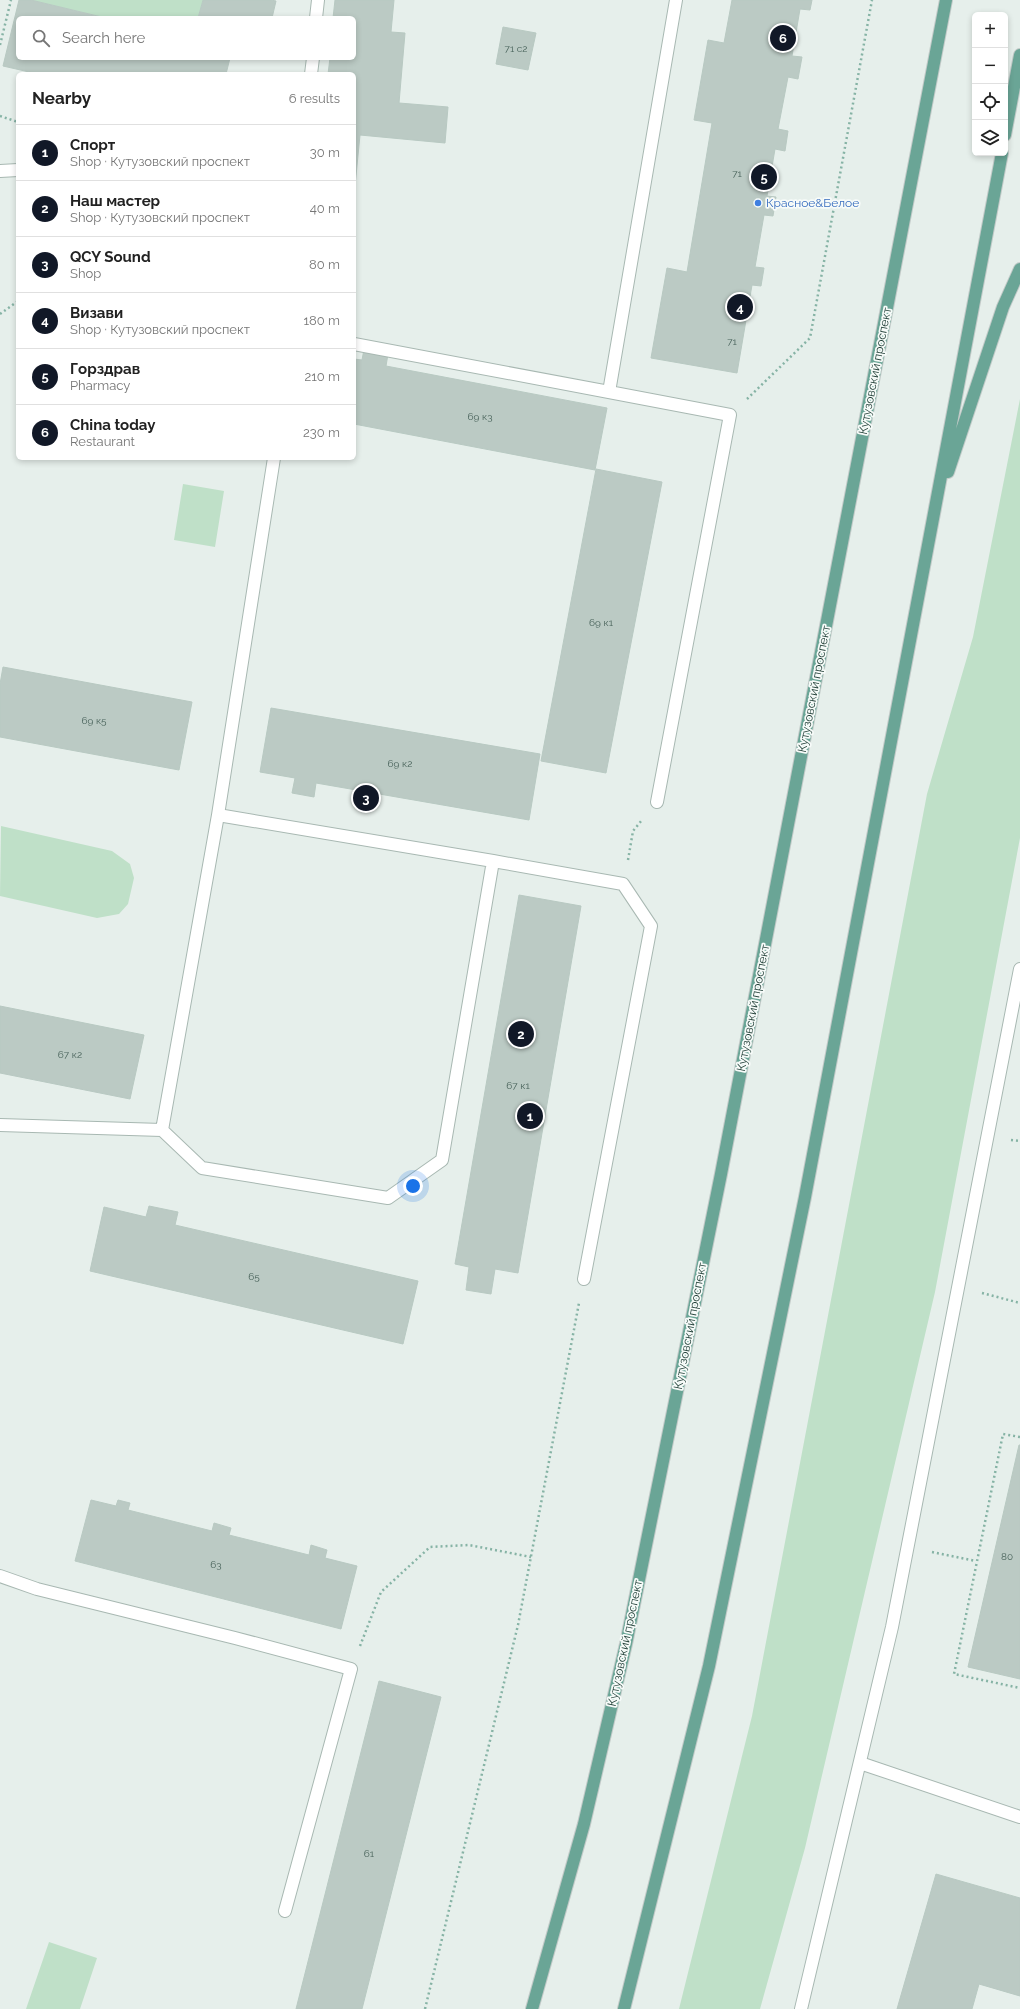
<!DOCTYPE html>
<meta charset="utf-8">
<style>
body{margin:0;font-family:Raleway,sans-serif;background:#f6f6f6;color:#222}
.controls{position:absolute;right:12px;top:12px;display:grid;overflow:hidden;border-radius:6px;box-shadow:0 2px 6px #0003}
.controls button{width:36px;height:36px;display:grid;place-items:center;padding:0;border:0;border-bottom:1px solid #e0e0e0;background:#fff;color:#222;font:20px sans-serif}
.you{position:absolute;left:413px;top:1186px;width:14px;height:14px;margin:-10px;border:3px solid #fff;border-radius:50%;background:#1a73e8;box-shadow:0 0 0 6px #1a73e833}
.badge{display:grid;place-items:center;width:26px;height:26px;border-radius:50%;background:#111827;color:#fff;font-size:13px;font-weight:700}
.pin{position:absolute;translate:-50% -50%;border:2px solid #fff;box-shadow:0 1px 4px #0006}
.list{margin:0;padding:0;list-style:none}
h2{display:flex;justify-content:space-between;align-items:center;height:52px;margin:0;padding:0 16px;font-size:17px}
h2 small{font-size:13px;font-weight:400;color:#767676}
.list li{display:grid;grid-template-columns:26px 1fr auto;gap:12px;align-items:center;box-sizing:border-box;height:56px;padding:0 16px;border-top:1px solid #e0e0e0}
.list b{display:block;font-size:15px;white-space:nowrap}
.list p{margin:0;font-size:13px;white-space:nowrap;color:#767676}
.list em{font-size:13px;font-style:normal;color:#767676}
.icon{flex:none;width:22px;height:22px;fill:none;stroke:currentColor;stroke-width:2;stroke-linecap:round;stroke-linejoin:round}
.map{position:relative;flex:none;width:1020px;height:2009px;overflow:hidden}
.search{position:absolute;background:#fff;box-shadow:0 2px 6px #0003;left:16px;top:16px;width:340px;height:44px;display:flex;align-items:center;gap:10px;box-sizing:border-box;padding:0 14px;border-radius:6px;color:#767676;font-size:15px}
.panel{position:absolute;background:#fff;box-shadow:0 2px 6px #0003;left:16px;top:72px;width:340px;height:388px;border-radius:6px}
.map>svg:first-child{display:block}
</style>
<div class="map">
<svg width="1020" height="2009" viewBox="0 0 1020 2009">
<rect width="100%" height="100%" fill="#e6efeb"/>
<path fill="#bfe0c8" d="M31,0H203L198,18H106Z
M1020,399V838L935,1292L805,1848L760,2009H679L752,1716L927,794L973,637Z
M183,484L224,491L215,547L174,540Z
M1,826L112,851L130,864L134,878L128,904L119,914L97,918L0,896Z
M49,1942L97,1958L80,2009H26Z"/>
<path fill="#bbcac4" stroke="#b8c9c2" d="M19,0H31L106,18H18V58H230L226,74H38L3,66Z
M203,0H271L276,1L272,18H198Z
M335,0H394L391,32L405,33L399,103L448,107L445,143L360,135L354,196V74H328L330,58H354V18H333Z
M732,0H812L810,10L800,9L792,56L802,57L798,79L788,77L778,129L788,131L785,151L775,149L767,196L776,197L773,216L764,215L755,267L764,268L761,286L752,285L737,373L651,358L667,268L687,272L712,123L694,120L708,40L724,43Z
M503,27L536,33L528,70L496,64Z
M364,349L388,354L386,366L607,408L595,470L354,424V359L362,360Z
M596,469L662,482L606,773L541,761Z
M3,667L192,702L179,770L0,737V684Z
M271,708L540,754L529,820L316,783L314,797L292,793L295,778L260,772Z
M519,895L581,906L518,1273L495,1269L491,1294L466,1290L469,1267L455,1264Z
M0,1006L144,1035L130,1099L0,1073Z
M149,1206L178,1212L175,1225L418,1281L403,1344L90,1271L104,1207L146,1217Z
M1019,1445H1020V1679L968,1667Z
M91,1500L116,1506L118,1500L130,1503L128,1510L212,1531L214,1523L231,1528L229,1535L309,1555L311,1545L327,1550L325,1558L357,1566L341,1629L75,1561Z
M379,1681L441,1697L362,2009H296Z
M936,1874L1020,1898V1996L979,1984L972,2009H897Z"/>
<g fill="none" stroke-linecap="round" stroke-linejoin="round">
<g stroke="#a8b8b2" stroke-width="14">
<path id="minor" d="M316,18L318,0
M311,74L313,58
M0,171L18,170
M354,344L609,392L676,0
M609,392L730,415L657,802
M493,861L623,884L651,926L584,1279
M0,1125L162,1130L202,1168L388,1198L442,1160L493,861L218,815
M162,1130L218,815L274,458
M0,1576L37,1589L235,1638L351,1669L285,1911
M860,1763L1020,1817
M801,2009L892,1627L1020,969"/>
</g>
<g stroke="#c2cac8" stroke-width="14">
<path id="major" d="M1005,135L1020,55
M948,472L1003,307L1020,269
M532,2009L584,1824L626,1644L721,1174L946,0
M624,2009L709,1666L805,1197L1002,153"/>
</g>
<path stroke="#86b3a5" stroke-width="2.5" stroke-dasharray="2 3" stroke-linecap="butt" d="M0,45L11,0
M0,116L18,122
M0,314L18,301
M747,399L810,338L872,0
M628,860L633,831L642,820
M1011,1140L1020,1141
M982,1293L1020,1303
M1020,1437L1003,1434L954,1674L1020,1688
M932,1552L976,1561
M360,1646L381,1592L430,1547L469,1545L531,1557
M425,2009L518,1625L579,1303"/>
<use href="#minor" stroke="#fff" stroke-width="12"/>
<use href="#major" stroke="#6aa596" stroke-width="12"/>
</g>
<circle fill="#3f7fe0" stroke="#f7fbf9" stroke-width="1.5" cx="758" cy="203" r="4"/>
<g text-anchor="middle" stroke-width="3.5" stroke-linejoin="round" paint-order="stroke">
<g font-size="10" fill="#4a645c">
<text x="516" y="52">71 с2</text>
<text x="737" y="177">71</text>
<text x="732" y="345">71</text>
<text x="480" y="420">69 к3</text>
<text x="601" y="626">69 к1</text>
<text x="94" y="724">69 к5</text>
<text x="400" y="767">69 к2</text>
<text x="70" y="1058">67 к2</text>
<text x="518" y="1089">67 к1</text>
<text x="254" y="1280">65</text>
<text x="1007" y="1560">80</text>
<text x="216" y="1568">63</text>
<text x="369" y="1857">61</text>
</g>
<g font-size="12" fill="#366cbe" stroke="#f7fbf9" text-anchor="start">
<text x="766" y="207">Красное&amp;Белое</text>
</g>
<g font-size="12" fill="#24423a" stroke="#f7fbf9">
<text transform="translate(875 371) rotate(-79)" y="4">Кутузовский проспект</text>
<text transform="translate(814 689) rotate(-79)" y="4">Кутузовский проспект</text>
<text transform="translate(753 1008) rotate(-79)" y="4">Кутузовский проспект</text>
<text transform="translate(690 1326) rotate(-79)" y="4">Кутузовский проспект</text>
<text transform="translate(625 1643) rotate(-78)" y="4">Кутузовский проспект</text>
</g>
</g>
</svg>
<div class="controls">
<button>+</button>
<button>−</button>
<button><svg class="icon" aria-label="locate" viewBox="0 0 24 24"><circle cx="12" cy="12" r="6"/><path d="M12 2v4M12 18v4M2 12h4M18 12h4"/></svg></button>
<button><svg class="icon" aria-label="layers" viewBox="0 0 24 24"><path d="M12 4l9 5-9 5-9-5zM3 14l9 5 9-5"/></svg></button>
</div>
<div class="you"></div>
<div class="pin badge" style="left:530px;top:1116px">1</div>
<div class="pin badge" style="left:521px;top:1034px">2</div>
<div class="pin badge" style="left:366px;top:798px">3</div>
<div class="pin badge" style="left:740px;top:307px">4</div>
<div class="pin badge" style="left:764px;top:177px">5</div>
<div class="pin badge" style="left:783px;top:38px">6</div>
<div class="search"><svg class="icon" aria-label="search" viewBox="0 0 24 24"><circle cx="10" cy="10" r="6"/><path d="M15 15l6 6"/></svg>Search here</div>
<section class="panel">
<h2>Nearby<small>6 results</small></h2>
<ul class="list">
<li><span class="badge">1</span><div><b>Спорт</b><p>Shop · Кутузовский проспект</p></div><em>30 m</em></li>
<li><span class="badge">2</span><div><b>Наш мастер</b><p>Shop · Кутузовский проспект</p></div><em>40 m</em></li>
<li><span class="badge">3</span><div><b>QCY Sound</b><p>Shop</p></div><em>80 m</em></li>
<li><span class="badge">4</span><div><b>Визави</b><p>Shop · Кутузовский проспект</p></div><em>180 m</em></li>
<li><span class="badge">5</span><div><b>Горздрав</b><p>Pharmacy</p></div><em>210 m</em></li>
<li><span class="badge">6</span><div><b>China today</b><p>Restaurant</p></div><em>230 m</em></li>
</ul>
</section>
</div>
